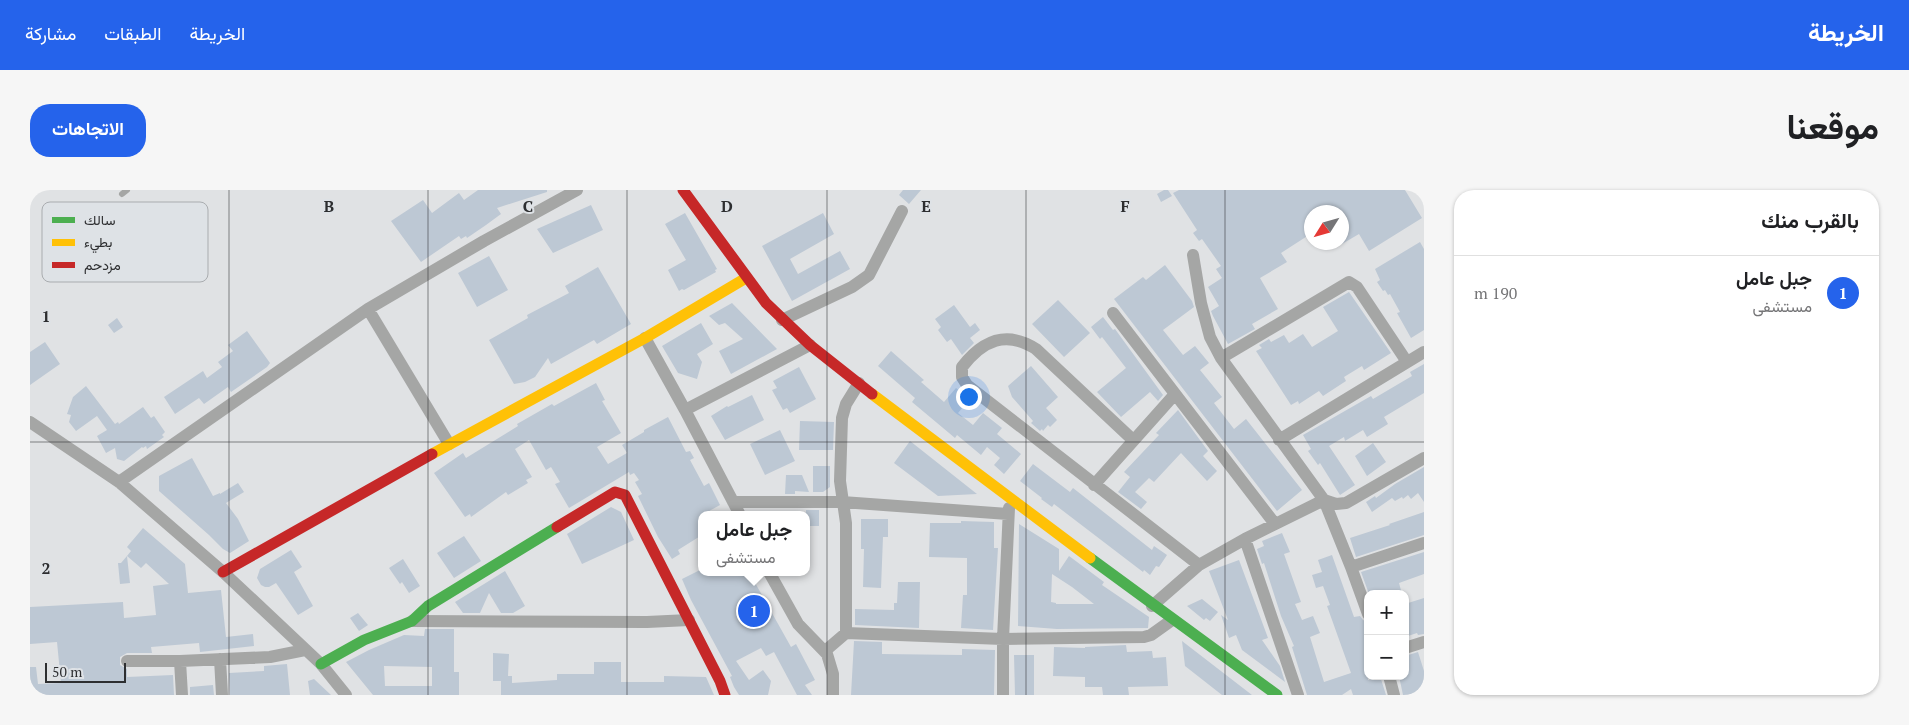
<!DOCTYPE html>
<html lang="ar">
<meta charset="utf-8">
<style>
body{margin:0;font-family:"PT Serif",Vazirmatn,serif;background:#f6f6f6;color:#202124;direction:rtl}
.controls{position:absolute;right:15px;bottom:15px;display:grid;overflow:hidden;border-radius:10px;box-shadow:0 1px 4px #0004}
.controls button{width:45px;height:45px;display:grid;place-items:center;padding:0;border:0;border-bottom:1px solid #e0e0e0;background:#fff;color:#202124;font:25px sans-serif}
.compass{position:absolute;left:1274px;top:15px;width:45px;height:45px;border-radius:50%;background:#fff;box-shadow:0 1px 4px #0004;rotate:233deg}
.scale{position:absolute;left:15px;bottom:12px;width:81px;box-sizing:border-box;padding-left:5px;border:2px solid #2d2e30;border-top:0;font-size:14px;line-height:18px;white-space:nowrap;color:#2d2e30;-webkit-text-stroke:4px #dee2e6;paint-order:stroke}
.you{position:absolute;left:938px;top:206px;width:18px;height:18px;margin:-12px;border:4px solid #fff;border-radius:50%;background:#1a73e8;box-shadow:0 0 0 8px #1a73e833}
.badge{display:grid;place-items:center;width:32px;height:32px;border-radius:50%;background:#2563eb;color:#fff;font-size:16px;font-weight:700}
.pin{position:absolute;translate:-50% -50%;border:2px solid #fff;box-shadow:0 1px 5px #0006}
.popup{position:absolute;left:668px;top:321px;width:112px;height:65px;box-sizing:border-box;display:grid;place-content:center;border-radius:10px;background:#fff;filter:drop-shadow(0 1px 4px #0005);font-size:16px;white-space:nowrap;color:#757577}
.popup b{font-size:19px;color:#202124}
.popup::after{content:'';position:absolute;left:50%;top:100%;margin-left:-10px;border:10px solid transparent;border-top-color:#fff}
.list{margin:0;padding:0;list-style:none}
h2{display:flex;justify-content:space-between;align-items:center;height:65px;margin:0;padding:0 20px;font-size:21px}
h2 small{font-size:16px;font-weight:400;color:#757577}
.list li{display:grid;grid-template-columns:32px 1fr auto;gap:15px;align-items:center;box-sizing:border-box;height:75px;padding:0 20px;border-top:1px solid #e0e0e0}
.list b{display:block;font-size:19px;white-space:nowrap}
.list p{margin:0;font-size:16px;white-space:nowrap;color:#757577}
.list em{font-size:16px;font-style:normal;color:#757577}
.map{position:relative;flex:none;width:1394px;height:505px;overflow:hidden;direction:ltr;border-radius:20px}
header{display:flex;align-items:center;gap:30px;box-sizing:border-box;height:70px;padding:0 25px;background:#2563eb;color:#fff}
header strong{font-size:24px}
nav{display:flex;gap:28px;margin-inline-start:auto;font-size:18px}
.intro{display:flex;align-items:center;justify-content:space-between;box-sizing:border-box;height:120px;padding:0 30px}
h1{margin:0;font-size:35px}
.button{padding:12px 22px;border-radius:20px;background:#2563eb;color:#fff;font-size:18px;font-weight:700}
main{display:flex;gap:30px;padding:0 30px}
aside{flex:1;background:#fff;border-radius:20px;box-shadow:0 1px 4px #0004}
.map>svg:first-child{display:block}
</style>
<header>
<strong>الخريطة</strong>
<nav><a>الخريطة</a><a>الطبقات</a><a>مشاركة</a></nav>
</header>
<div class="intro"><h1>موقعنا</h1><a class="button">الاتجاهات</a></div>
<main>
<aside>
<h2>بالقرب منك<small></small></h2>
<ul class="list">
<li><span class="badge">1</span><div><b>جبل عامل</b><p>مستشفى</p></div><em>190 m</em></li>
</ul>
</aside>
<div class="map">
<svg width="1394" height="505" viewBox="0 0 1394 505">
<rect width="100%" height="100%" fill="#e0e2e4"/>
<path fill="#bdc8d4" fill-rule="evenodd" d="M448,0H517V2L467,18L471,24L456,35L437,48L436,46L431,49L429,46L391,72L361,31L393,10L402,23L429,3L434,10Z
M873,0H891L879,14L869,5Z
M1134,0H1138L1142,6L1131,12L1127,4Z
M1149,0H1375L1392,28L1339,61L1329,44L1312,54V22H1282V43L1251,63L1257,72L1230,88L1248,119L1222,134L1225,139L1198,154L1183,126L1181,121L1189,116L1178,97L1192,88L1186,79L1191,76L1172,49L1169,51L1163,43L1167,40L1143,3Z
M561,15L573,40L523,63L507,39Z
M655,23L687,79L685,80L686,82L654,100L652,99L649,101L638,80L656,70L635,34Z
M793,23L804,44L760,69L768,84L810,61L820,79L762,111L732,56Z
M1390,52L1394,59V140L1381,148L1367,123L1370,122L1360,104L1358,105L1355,100L1353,101L1347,92L1350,90L1345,79Z
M459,66L478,100L447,117L428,83Z
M1135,75L1162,111L1164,117L1133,140L1153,165L1165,156L1179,173L1170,180L1192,207L1184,213L1204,239L1216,229L1272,300L1247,321L1084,109L1113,87L1116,90Z
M568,77L601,134L567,154L564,150L521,174L518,168L505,187L495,192L484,194L459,150L498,128L497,125L539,103L535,96Z
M1319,102L1361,163L1334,180L1332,176L1314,187L1316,191L1293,206L1289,201L1269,214L1268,211L1261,215L1226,161L1232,158L1229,155L1239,149L1241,152L1254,145L1259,153L1273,144L1282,157L1308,141L1293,117Z
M1028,110L1060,143L1034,167L1002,134Z
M702,113L747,159L701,184L689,161L713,149L695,133L689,135L679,126Z
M924,115L940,137L945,133L950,140L940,148L944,153L932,165L921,149L917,152L908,140L911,137L905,129Z
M1073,127L1083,140L1085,139L1133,205L1128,211L1120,202L1091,227L1067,202L1096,178L1072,147L1070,149L1061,137Z
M87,128L93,137L84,143L78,135Z
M671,133L683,154L667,164L672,172L667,189L648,183L632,156Z
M217,141L240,173L237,177L201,202L198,197L174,214L169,208L145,224L134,207L173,181L177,188L192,177L188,172L203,161L198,155Z
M15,152L30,174L0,195V162Z
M861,161L894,190L891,192L914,212L926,198L940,209L928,223L943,235L953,223L972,238L967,244L991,264L974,284L964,275L970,268L957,257L951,265L927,245L925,248L882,212L885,208L848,176Z
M1394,174V203L1354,227L1358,234L1337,247L1333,240L1315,251L1314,247L1299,256L1325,295L1310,305L1290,273L1288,275L1278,261L1281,259L1273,245L1341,206L1343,209L1382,186L1380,182Z
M1001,176L1028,207L1016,218L1027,230L1020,237L1018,235L1013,241L1012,239L1010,241L1001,233L1003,231L982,207L978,196Z
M769,177L786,209L760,223L757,218L753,220L742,200L747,198L743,191Z
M566,193L575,210L572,211L591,243L567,257L578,274L597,263L592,255L614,242V240L638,227L656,262L660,261L664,268L660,270L674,296L679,293L690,315L672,325V345L648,360L650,364L642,369L628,347L608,306L612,304L605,292L609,290L604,283L600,285L599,282L539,318L525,294L530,292L521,277L516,280L499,250L485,259L502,287L496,290L498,293L478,305L476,302L441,327L440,324L435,327L404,283L433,263L436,268L488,236L487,234L522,214L524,216Z
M56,196L85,234L88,232L89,234L113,217L121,228L124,226L135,242L132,245L134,247L117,259L116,256L113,258L112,257L94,271L87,269L85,258L76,263L67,246L77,240L67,226L46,241L39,232L41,225L37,224L43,207Z
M722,205L734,230L695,250L681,226L697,216L698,217Z
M1148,220L1178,261L1173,266L1187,281L1177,291L1151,263L1124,292L1119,288L1105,302L1117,312L1111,319L1088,302L1100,287L1094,282L1129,245L1126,243Z
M770,231L804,232L803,260H769Z
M750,240L765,271L735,285L720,254Z
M880,251L947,304L908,306L864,273Z
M1343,253L1356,272L1337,286L1325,266Z
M162,268L183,306L190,303V304L208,293L214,302L196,313L208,329L219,351L200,363L193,359L179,345L129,301V286Z
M1003,274L1040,302L1043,298L1122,360L1124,356L1137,365L1129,377L1126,376L1120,385L1114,380L1113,382L1024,314L1022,317L1011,309L1012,308L990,291Z
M783,276H800V297L793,302H783Z
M1394,277V312L1388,303L1381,309L1378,305L1373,309L1372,307L1365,311L1362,308L1342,322L1336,312L1345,306L1346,308L1365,294Z
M756,285H772L779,302L765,301V304H755Z
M581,317L591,322L604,350L552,374L537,344Z
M776,320H789V336H776Z
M1394,322V345L1326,367L1320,348L1360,335L1359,334Z
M831,329H858V347H853L851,398L833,397L834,359H831Z
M931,331L964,332V358H968L963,440L931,438L933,405H937V368L899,367L900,333H931Z
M989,334L1029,359V381L1039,366L1074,392L1072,395L1119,427L1118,438L1027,439L988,436ZM1022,384L1042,397L1064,414H1026V413L1021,412Z
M113,338L155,374L158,403L191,400L196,447L223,444L224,456L170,462L169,453L121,457L122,463H97L90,467V475L97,479V487L143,485L144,505H0V477H6L8,494L31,493L27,452L0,454V417L93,412L94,428L126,425L123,396L139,394L116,373L111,378L97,366L101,361L97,357Z
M1252,343L1260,362L1254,364L1271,412L1265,414L1272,430L1283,426L1290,443L1280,447L1294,492L1321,483L1297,416L1300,415L1293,396L1286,398L1282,385L1292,382L1288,370L1302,365L1324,427L1330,426L1333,430L1338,432V490L1350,486L1356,505H1323L1321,499L1312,505H1277L1262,457L1264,456L1251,426L1234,373L1232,374L1227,359L1234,356L1232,351Z
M434,346L451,371L424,388L407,363Z
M261,360L272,377L264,382L283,416L268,425L246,393L239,397H235L231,395L227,388L230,379Z
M1394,362V384L1369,393L1372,404H1339L1331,382Z
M97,366L100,393L90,394L88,373H91Z
M373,369L390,396L379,403L372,392L370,394L359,378Z
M1209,370L1238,448L1232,450L1250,476L1255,492L1212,460L1206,445L1199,448L1191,425L1198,430L1179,381Z
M672,379V382H719L761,457L766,454L785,490L775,495L782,505H767L744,462L736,466L731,458L706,471L719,490L733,480L741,491L738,505H709L704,497L700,487L702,486L661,410L652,389Z
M475,381L495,416L483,423H471L459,403L450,423H433L425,412Z
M868,392H890L889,438L825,435V419L864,420V413H867Z
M1394,408V444L1388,445L1387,443L1375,447V414Z
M1172,409L1188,422L1180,431L1176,428L1174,430L1157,416Z
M328,423L338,435L329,441L320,428Z
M395,439H424V482H429V505H343L316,472L339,460L374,445L394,446ZM354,476L402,477V496H355Z
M824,451L852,452V464L932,465V459L965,460L964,505H821Z
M1152,451L1222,505H1192L1155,476Z
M1096,455L1097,462L1122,461L1123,468L1136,467L1138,496L1098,497L1099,505H1073L1072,497H1055V487L1023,486L1024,457L1055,458V457Z
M1388,462L1394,481V504L1373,505L1369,486H1375V466Z
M463,463L479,464L478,486H482V493L527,490V484H564V472H591V492H634V486L676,487L684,505H471V491H463Z
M984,465H1004V505H985Z
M257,474L260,505H200L199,483L234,481V476Z
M284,489L301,505H280L278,491Z
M183,495L184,505H160V497Z"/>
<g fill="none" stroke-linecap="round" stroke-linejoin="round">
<path stroke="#a5a6a5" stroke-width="6" d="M92,4L97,0"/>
<path stroke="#a5a6a5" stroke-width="12" d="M1163,65L1171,113L1180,147L1191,168L1294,310L1321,377L1338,424
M338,119L419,254
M1083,123L1245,334
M752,130L822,97L839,85L872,21
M615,148L655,220L710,325
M1191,168L1319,92L1327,97L1377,172
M655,220L780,155
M0,232L89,292L193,382L291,474L316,505
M1103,250L1006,159C976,140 953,150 932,177V187L937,195L1169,375
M1249,250L1394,162
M89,292L338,119L454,51L547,0
M1064,295L1145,204
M703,312H812L978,324
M1215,349L1268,505
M1321,377L1394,353
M739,382L768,434L797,464L803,484V505
M1122,416L1169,375L1215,349L1294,310L1306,314L1316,313L1394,268
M382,431L617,432L659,430
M816,443V333L810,291L812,228L816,214L829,193
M1375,458L1394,452
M795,461L816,443L973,449L1114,447L1121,445L1142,430
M190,469L192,505
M97,471H150L240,467L275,460
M150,471L152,505
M1359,486L1364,505
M973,505V449L979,318"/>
<path stroke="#4caf50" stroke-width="11" d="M1060,368L1247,505
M291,474L334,450L382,431L398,416L527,337"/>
<path stroke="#ffc107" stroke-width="11" d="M842,204L1060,368
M402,264L615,148L716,88"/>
<path stroke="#c62828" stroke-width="11" d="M653,0L736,113L780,155L842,204
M527,337L585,302L595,305L690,491L695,505
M193,382L402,264"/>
</g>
<path fill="none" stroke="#2d2e30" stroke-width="1" stroke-opacity="0.55" d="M199,0V505M398,0V505M597,0V505M797,0V505M996,0V505M1195,0V505M0,252H1394"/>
<rect x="12" y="12" width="166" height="80" rx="8" fill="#dee2e6" stroke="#a9acaf" stroke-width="1"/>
<rect x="22" y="27" width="23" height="6" fill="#4caf50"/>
<rect x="22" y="49" width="23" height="7" fill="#ffc107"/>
<rect x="22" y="72" width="23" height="6" fill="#c62828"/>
<g font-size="14" fill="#2d2e30">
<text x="54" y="35">سالك</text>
<text x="54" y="57">بطيء</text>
<text x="54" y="80">مزدحم</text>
</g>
<g font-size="16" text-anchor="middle" font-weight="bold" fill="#2d2e30" stroke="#dee2e6" stroke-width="4" stroke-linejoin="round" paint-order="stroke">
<text x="299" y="22">B</text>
<text x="498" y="22">C</text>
<text x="697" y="22">D</text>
<text x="896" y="22">E</text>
<text x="1095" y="22">F</text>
<text x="16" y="132">1</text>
<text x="16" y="384">2</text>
</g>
</svg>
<div class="controls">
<button>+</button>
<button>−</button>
</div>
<svg class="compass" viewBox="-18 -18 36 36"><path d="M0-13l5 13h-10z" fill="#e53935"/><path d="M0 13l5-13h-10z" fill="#757577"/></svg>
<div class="scale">50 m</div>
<div class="you"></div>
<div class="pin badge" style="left:724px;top:421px">1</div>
<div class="popup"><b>جبل عامل</b>مستشفى</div>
</div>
</main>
